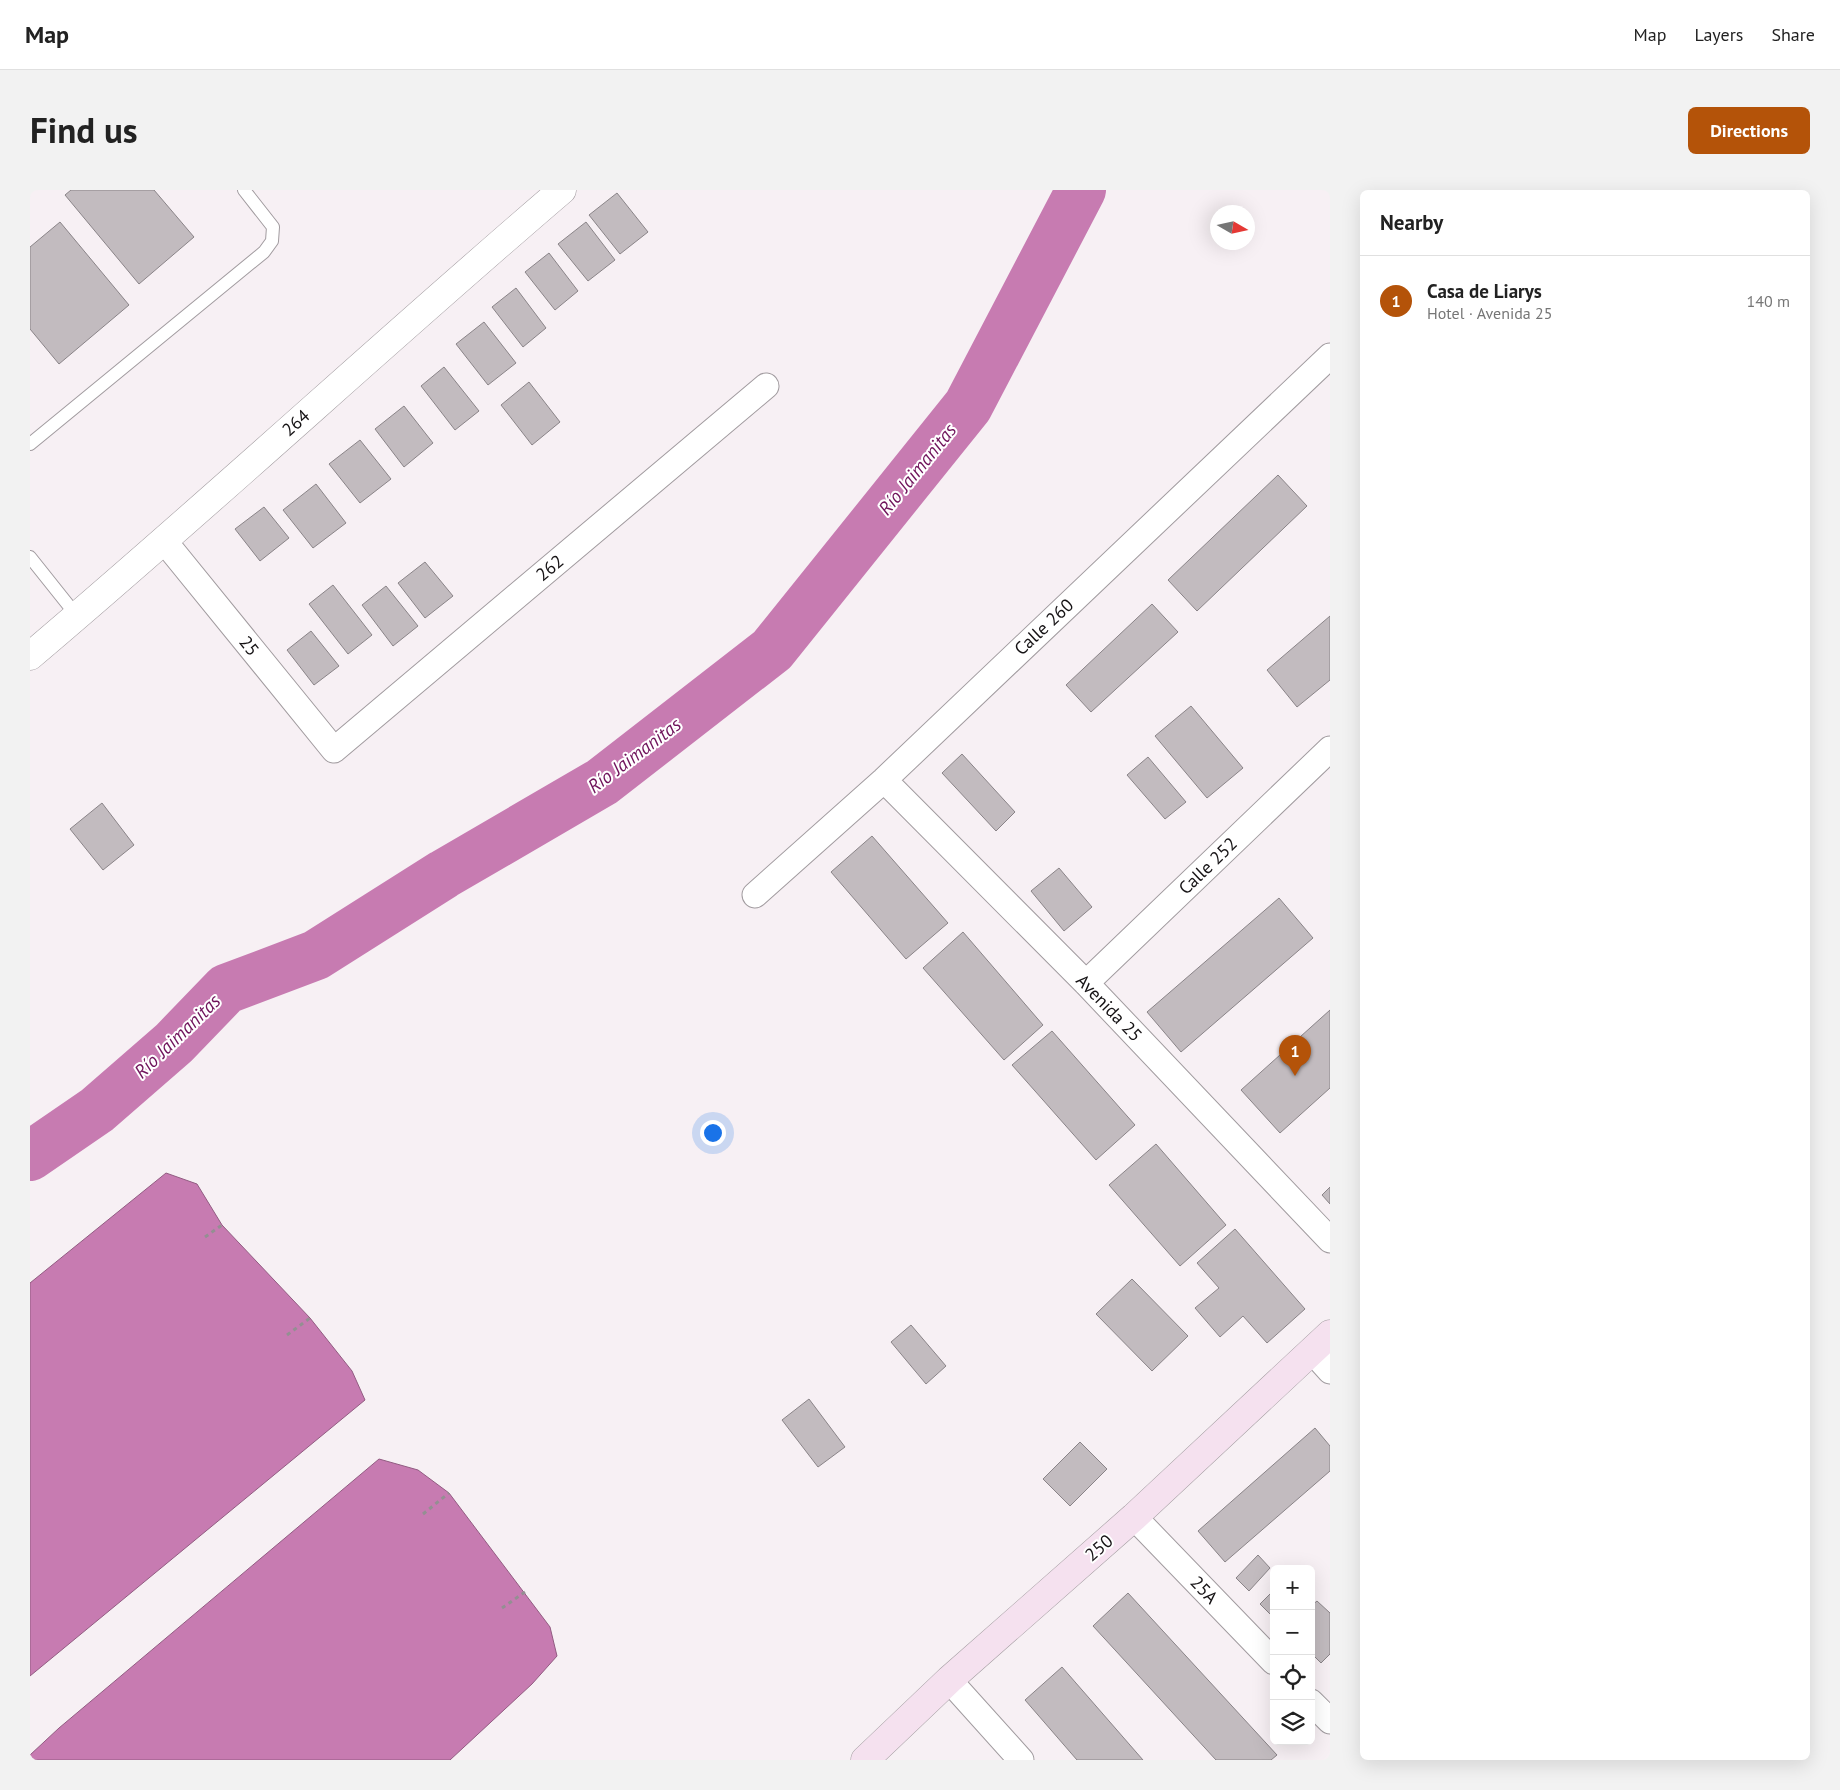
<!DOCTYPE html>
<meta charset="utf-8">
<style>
body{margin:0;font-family:"PT Sans",sans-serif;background:#f2f2f2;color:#222}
.controls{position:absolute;right:15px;bottom:15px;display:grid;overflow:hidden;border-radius:8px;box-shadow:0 5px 20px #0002}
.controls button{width:45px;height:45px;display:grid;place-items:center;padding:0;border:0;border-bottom:1px solid #e0e0e0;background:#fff;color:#222;font:25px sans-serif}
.compass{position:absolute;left:1180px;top:15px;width:45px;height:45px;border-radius:50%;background:#fff;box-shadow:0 5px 20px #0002;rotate:99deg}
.you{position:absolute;left:682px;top:942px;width:18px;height:18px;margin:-12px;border:4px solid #fff;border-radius:50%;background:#1a73e8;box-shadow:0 0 0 8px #1a73e833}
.badge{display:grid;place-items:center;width:32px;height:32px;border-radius:50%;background:#b45309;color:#fff;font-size:16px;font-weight:700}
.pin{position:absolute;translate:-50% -41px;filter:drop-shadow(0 1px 2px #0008)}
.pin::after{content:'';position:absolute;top:26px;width:18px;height:15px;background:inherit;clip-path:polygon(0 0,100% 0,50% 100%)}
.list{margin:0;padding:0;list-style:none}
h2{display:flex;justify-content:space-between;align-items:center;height:65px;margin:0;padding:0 20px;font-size:21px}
h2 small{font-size:16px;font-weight:400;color:#767676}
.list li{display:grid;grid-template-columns:32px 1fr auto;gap:15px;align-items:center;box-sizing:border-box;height:90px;padding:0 20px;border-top:1px solid #e0e0e0}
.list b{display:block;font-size:19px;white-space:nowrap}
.list p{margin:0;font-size:16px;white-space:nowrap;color:#767676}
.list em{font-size:16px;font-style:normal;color:#767676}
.icon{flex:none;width:28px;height:28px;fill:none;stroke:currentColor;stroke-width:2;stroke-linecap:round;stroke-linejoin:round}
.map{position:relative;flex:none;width:1300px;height:1570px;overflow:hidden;border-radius:8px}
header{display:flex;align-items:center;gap:30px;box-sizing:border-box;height:70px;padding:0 25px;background:#fff;border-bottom:1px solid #e0e0e0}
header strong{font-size:24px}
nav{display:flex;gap:28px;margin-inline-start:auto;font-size:18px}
.intro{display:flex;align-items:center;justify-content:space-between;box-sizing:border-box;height:120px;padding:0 30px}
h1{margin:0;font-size:35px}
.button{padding:12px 22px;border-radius:8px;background:#b45309;color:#fff;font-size:18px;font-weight:700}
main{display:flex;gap:30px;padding:0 30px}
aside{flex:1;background:#fff;border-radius:8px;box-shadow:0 5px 20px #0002}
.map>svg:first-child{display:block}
</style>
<header>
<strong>Map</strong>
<nav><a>Map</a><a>Layers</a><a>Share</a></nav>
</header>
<div class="intro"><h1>Find us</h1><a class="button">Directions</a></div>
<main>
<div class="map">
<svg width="1300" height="1570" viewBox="0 0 1300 1570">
<rect width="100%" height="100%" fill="#f7f0f4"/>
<path fill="#c77bb1" stroke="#925c82" d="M136,983L167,994L192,1035L280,1128L322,1181L335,1210L0,1486V1093Z
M349,1269L388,1280L419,1303L520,1437L527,1466L502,1494L420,1570H0V1565L29,1538Z"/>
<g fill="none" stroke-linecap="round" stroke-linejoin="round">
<path stroke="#c77bb1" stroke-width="50" d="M0,966L67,920L144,853L196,799L286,765L414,684L572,592L742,460L938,216L1051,0"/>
</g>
<path fill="#c2bbbf" stroke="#8a8488" d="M41,0H124L164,47L109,94L35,5Z
M587,3L618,42L590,64L559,25Z
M30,32L99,115L29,174L0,139V57Z
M556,32L585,70L558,91L528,54Z
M519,63L548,101L525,120L495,82Z
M486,98L516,138L493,157L462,117Z
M454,132L486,173L458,195L426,154Z
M414,177L449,221L425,240L391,196Z
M499,192L530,232L502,255L471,215Z
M374,216L403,253L374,277L345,239Z
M330,250L361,289L330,313L299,274Z
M1248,285L1277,316L1167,421L1138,390Z
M286,294L316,333L283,358L253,320Z
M234,317L259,348L230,371L205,339Z
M395,372L423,406L395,428L368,393Z
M303,395L342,445L318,464L279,414Z
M356,396L388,436L363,456L332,415Z
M1122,414L1148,442L1061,522L1036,495Z
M1300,426V490L1267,517L1237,480Z
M281,441L309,476L284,495L257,460Z
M1161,516L1213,578L1177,608L1125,546Z
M932,564L985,622L966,641L912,583Z
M1118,567L1156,612L1135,629L1097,585Z
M72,613L104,655L73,680L40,639Z
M842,646L918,733L876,769L801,682Z
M1029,678L1062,717L1034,741L1001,701Z
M1249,708L1283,748L1151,862L1117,822Z
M933,742L1013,835L974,870L893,778Z
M1300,820V898L1250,943L1211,900Z
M1022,841L1105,935L1066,970L982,875Z
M1126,954L1196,1035L1150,1076L1079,995Z
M1300,997V1014L1292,1005Z
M1205,1039L1275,1119L1237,1153L1213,1126L1190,1147L1165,1118L1189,1098L1167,1073Z
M1102,1089L1158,1146L1122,1181L1066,1124Z
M881,1135L916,1176L896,1194L861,1152Z
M779,1209L815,1257L788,1277L752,1230Z
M1285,1238L1300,1256V1281L1195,1372L1168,1341Z
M1050,1252L1077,1279L1040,1316L1013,1289Z
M1228,1365L1240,1378L1219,1401L1206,1388Z
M1244,1400V1428L1230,1414Z
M1098,1403L1247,1565L1241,1570H1186L1063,1436Z
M1287,1411L1300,1423V1464L1291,1473L1281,1463V1416Z
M1032,1477L1113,1570H1047L995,1510Z"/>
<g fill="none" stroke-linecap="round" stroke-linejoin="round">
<g stroke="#a19b9f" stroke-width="14">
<path id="service" d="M0,254L234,62L242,51L243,37L214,0
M0,367L47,426"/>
</g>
<g stroke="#a19b9f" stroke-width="27">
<path id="minor" d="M135,352L304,560L736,196
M854,590L1056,793L1300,1050
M725,705L854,590L1300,166
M1056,793L1300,559
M1282,1161L1300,1181
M1104,1327L1244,1472
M919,1490L991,1570
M1281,1512L1300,1531"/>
</g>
<g stroke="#a19b9f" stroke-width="29">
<path id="tertiary" d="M0,466C180,314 353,153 532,0"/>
</g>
<g stroke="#a19b9f" stroke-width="29">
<path id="secondary" d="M835,1570L919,1490L1104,1327L1300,1144"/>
</g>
<path stroke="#948f92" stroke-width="3" stroke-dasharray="4 4" stroke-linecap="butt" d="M175,1047L192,1035
M257,1145L280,1128
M393,1324L419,1303
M472,1418L495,1402"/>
<use href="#service" stroke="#fff" stroke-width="12"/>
<use href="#minor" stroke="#fff" stroke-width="25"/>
<use href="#tertiary" stroke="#fff" stroke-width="28"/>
<use href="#secondary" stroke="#f5e1ef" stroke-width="28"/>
</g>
<g text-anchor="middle" stroke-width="4" stroke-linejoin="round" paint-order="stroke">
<g font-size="18" fill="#161315" stroke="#fff">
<text transform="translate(266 233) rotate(-42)" y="6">264</text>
<text transform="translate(520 378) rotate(-40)" y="6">262</text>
<text transform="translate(1014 437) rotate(-43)" y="6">Calle 260</text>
<text transform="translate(219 456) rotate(51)" y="6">25</text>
<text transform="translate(1178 676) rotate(-44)" y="6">Calle 252</text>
<text transform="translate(1079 818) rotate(46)" y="6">Avenida 25</text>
<text transform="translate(1069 1358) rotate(-41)" y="6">250</text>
<text transform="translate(1174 1400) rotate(46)" y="6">25A</text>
</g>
<g font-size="19" font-style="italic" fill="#6f135b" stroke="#fff">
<text transform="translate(887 279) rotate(-51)" y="7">Río Jaimanitas</text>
<text transform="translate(604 565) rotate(-37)" y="7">Río Jaimanitas</text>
<text transform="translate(147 846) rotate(-44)" y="7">Río Jaimanitas</text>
</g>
</g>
</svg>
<div class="controls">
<button>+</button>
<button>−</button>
<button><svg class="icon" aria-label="locate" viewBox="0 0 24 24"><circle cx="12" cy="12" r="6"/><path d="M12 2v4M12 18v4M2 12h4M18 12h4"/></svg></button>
<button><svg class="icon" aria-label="layers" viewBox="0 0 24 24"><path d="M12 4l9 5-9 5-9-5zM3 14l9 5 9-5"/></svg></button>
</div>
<svg class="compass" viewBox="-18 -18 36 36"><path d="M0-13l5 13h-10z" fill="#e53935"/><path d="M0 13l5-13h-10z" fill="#767676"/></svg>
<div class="you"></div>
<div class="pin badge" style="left:1265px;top:886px">1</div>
</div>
<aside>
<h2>Nearby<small></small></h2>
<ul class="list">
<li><span class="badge">1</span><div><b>Casa de Liarys</b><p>Hotel · Avenida 25</p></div><em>140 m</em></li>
</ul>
</aside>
</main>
